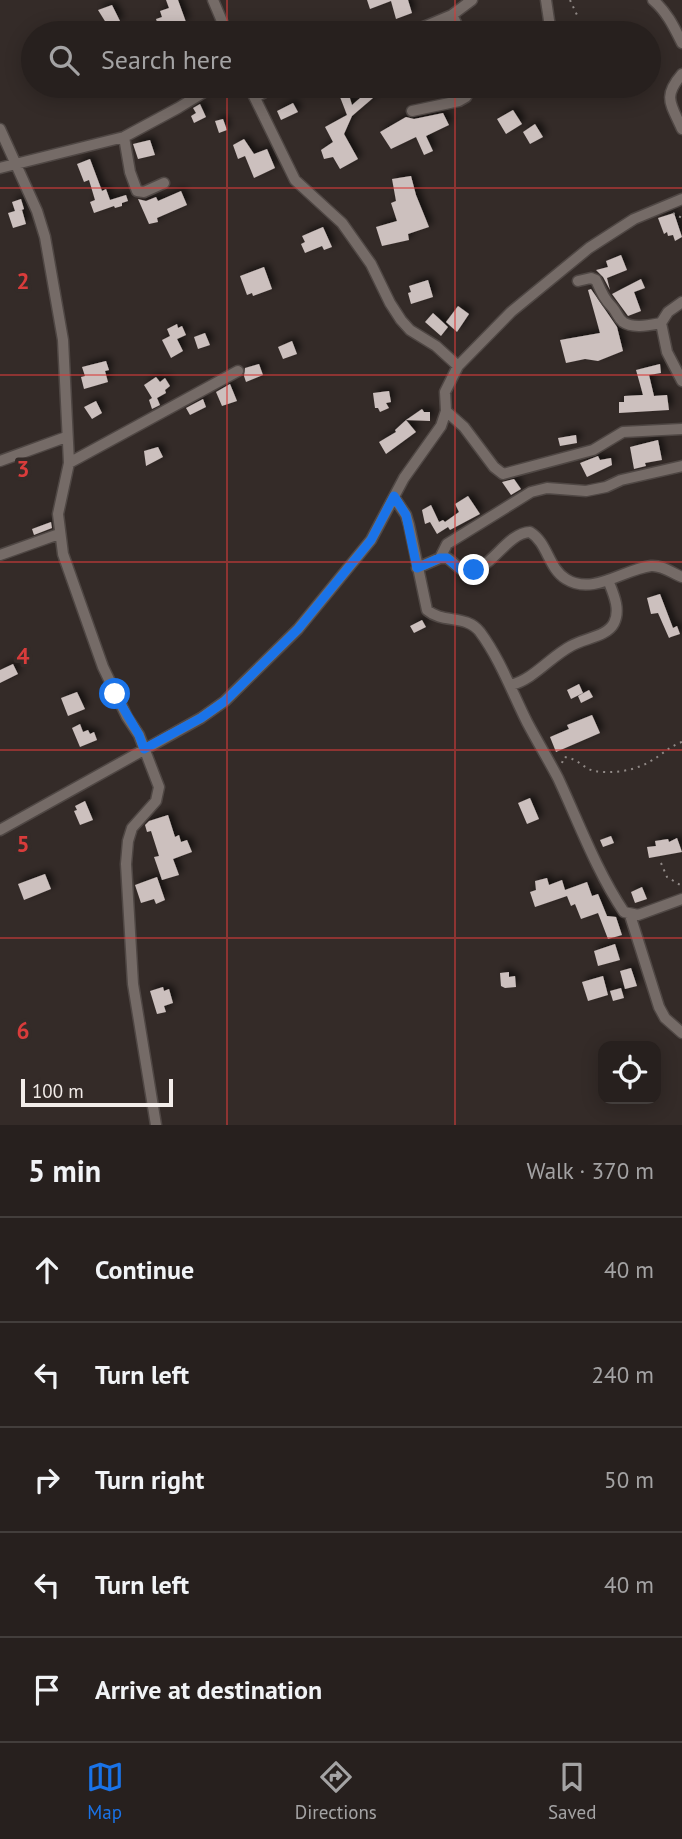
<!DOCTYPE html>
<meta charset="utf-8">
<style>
body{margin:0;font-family:"PT Sans",sans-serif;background:#332d2b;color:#f1f3f6}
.controls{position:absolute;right:21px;bottom:21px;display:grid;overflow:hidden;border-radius:14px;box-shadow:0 4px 18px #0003}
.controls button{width:63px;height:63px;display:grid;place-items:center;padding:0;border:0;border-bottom:2px solid #433e3c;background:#27201e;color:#f1f3f6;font:35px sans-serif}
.scale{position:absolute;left:21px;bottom:18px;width:152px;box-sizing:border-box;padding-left:7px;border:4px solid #f3edea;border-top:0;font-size:19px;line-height:24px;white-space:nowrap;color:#f3edea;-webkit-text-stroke:5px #342b28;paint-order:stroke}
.stop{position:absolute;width:21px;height:21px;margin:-16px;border:5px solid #1a73e8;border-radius:50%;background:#fff}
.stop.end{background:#1a73e8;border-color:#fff;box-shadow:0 2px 7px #0008}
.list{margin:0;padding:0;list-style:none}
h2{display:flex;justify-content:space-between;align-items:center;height:91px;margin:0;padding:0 28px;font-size:30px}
h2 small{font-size:23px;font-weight:400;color:#a4a3a4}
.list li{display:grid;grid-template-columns:46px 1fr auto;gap:21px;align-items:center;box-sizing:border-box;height:105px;padding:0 28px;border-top:2px solid #433e3c}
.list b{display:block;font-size:26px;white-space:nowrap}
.list em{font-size:23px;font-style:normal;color:#a4a3a4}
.icon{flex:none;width:38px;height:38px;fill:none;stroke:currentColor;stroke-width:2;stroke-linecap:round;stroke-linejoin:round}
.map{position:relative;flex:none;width:682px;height:1125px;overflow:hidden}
.search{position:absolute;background:#27201e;box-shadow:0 4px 18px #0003;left:21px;right:21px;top:21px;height:77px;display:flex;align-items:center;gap:18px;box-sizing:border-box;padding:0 24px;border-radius:38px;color:#a4a3a4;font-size:26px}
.sheet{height:616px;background:#27201e}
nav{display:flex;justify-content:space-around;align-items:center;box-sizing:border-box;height:98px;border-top:2px solid #433e3c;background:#27201e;font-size:19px;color:#a4a3a4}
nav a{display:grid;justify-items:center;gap:4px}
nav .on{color:#1a73e8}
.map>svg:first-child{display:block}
</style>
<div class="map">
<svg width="682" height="1125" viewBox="0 0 682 1125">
<defs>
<filter id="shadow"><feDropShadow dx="4" dy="-4" stdDeviation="3.5" flood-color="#0009"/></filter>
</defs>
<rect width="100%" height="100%" fill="#342b28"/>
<path fill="#ccc0be" filter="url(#shadow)" d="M166,0H178L186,22L160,31L156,19L162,17L160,11L169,8Z
M367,0H408L412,13L396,19L391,1L370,9Z
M112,5L120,21L108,26L98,10Z
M486,86H507L494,96Z
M367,92L373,98L352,116L344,134L358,159L340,169L333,157L324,159L321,150L333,142L325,127L347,115L340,97L349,95L352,105Z
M293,103L298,112L281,120L277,111Z
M200,104L206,117L194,123L191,116L196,113L193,108Z
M513,110L522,124L506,134L497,119Z
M443,113L449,125L426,136L433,151L424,155L416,137L391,149L380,132L406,117L414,119Z
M223,119L227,130L219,133L215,121Z
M535,124L543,137L530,144L523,132Z
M244,139L254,154L267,149L275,168L254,178L245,156L238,159L233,145Z
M150,140L155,155L138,159L133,144Z
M90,159L102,191L106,189L110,200L126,195L128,201L122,203V206L115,208L114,206L94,213L90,202L95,200L89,180L84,182L77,164Z
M411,176L416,195L429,227L408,234L409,240L382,246L376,227L397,221L391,203L396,201L392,179Z
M181,191L187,205L157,218L158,222L149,224L138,199L146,201L156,197L158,201Z
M21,199L24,209L19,211L22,210L26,224L13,228L8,213L15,211L12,202Z
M674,213L682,237L675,241L673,235L668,236L667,232L664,234L658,218Z
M323,227L332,247L324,250L322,246L305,253L301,244L305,242L302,236Z
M621,255L627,270L607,278L610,290L603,277L596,270L608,267L606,261Z
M264,267L272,289L253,296L252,293L247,295L240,276Z
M641,279L645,288L634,292L641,311L628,316L612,294Z
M428,280L433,297L411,304L408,293L411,292L409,286Z
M591,289L617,327L623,351L598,361L585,359L566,363L560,340L600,333L588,290Z
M458,306L469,314L457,332L446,322Z
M433,313L448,327L441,336L425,322Z
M177,324L178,328L182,326L186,335L177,339L183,351L171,358L162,340L170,336L167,329Z
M205,333L210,345L198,349L194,337Z
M292,341L297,354L283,359L278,347Z
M106,361L109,370L105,371L108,382L84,389L81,377L85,376L82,367Z
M259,364L263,375L246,382L244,376L245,368Z
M660,364L661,373L649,375L654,396L667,395L669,410L619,413V402H624V396L643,395L636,370Z
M156,377L160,382L165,378L170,386L165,390L166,393L157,398L160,405L152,409L149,400L152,398L144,385Z
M230,384L237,401L222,406L216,392Z
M389,391L391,402L386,403L389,408L380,412L378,408H375L373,393Z
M203,399L206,407L190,415L186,408Z
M96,401L102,413L92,419L84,407Z
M422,409L424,412H430V421L406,420Z
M406,420L416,432L386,454L379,442L396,432L395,430Z
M576,435L577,443L560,446L558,438Z
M658,440L662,460L645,463L646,466L634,469L630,447Z
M158,447L163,457L146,466L144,451Z
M598,456L600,460L611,458L612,465L587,477L580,463Z
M514,479L521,489L511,495L502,482Z
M468,496L480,514L450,530L448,527L437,534L430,522L425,524L422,510L431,505L439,522L443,520L445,522L459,512L455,504Z
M51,522L52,528L34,535L32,529Z
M660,594L673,628L677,626L680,634L671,637L669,638L658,613L651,614L647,598Z
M422,620L426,627L414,633L410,626Z
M13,664L18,674L0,683V670Z
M579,684L583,693L571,699L567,690Z
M589,690L593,697L581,703L578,696Z
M77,692L85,709L68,716L61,698Z
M592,715L600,733L556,752L550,737L569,729L567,725Z
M80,724L83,732L88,730L90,734L94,732L97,740L80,747L72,728Z
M530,798L539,819L527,824L518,803Z
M85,801L93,820L80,825L74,811L77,810L75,806Z
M168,815L175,837L179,835L181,842L187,840L192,852L173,859L179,875L162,880L154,857L159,856L151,831L147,832L145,825L149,821Z
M611,836L614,843L603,847L600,840Z
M677,838L682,852L649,858L647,847L656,846L655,841L668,839L669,842Z
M45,874L51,889L24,900L18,884Z
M157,877L165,900L156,904L154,899L141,903L135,885Z
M547,878L549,885L562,880L565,890L587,882L592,896L598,894L607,916L616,917L622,935L608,939L598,913L581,919L575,904L571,906L567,896L535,907L530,892L536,890L535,881Z
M642,887L647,899L635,903L631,892Z
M615,944L620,960L598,966L594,951Z
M631,968L637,986L625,989L620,971Z
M509,972V977L515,976L516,987L505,988L501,986L500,973Z
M603,976L608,995L588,1001L582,982Z
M163,987L164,991L169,989L173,1003L164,1006L166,1012L157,1014L150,991Z
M621,988L624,998L613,1001L610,991Z"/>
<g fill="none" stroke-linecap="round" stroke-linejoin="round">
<g stroke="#4f4744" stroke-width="13">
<path id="street" d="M213,0L227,33
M546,0L550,27L548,33
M653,0C667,12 674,27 682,43
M452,15L461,33
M409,33L452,15L472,0
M682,74C662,97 671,104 682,129
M249,86L295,180L342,223L371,264L390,303L401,320L410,330L436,346L458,366L511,312L589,248L634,219L682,199
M256,97L275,86
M412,111L459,101L466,97L471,86
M0,129L37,211L45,237L63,340L69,463L58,514L63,554L103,667L127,717L139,735L159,787L156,801L132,828L128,841L126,864L133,984L156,1125
M124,137L130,172L137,191L144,192L164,183
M0,168L124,137L178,108L214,86
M578,281L591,278L596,280C601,291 604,299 613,308C617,313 618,318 623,322C633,329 650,325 661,323
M682,302L668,312L661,323L667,352L682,381
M446,411L464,427L494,467L503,474L593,450L623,432L682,429
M0,461L66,437
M69,463L238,371
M394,497L406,515L409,525L427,610C443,624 466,614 480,632C500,659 512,692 527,722C537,741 548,759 558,778C579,823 596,870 624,912L638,915L682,899
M0,555L59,534
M440,558L447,544L531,492L547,488L586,491L606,487L621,480L682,466
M417,568L440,558H447C454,562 458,569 465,571C489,575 505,533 530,532C548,543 548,568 566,579C593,596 624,569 651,566C662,565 672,573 682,577
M511,685C534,679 550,657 571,646C584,638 607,637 614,623C621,609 613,593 608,580
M0,830L201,718L225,701L298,629L371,540L404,478L441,426L446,411L445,392L458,366
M630,915L659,1007L665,1018L682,1033"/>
</g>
<path stroke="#918a87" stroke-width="2" stroke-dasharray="2 5" stroke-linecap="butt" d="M570,0L577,15
M673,213L682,218
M562,763L564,757C577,758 583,768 594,771C611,774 634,771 649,762C661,756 668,747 682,742
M661,863L667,877L682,886"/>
<use href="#street" stroke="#756b67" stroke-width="10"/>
</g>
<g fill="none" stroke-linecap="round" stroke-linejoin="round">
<path stroke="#1a73e8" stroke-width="9" d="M115,694L139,735L144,749L201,718L225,701L298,629L371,540L394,496L406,515L417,568L440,558H447L461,570H474"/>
</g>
<path fill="none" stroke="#d93c3b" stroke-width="2" stroke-opacity="0.55" d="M227,0V33M455,0V33M227,86V1125M455,86V1125M0,188H682M0,375H682M0,562H682M0,750H682M0,938H682"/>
<g font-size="23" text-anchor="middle" font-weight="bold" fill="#d93c3b" stroke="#342b28" stroke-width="7" stroke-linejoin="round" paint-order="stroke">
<text x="23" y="289">2</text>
<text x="23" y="477">3</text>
<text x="23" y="664">4</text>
<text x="23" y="852">5</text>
<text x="23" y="1039">6</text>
</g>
</svg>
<div class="controls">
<button><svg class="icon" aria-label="locate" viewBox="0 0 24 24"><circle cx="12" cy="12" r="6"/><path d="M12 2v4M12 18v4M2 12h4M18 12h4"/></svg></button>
</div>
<div class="scale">100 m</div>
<div class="stop" style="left:115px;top:694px"></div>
<div class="stop end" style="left:474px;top:570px"></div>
<div class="search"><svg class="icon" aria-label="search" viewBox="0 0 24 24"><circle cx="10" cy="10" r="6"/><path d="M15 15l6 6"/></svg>Search here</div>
</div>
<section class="sheet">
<h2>5 min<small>Walk · 370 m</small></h2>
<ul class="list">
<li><svg class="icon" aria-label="ahead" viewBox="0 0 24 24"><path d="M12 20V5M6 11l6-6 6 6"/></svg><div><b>Continue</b></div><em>40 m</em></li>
<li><svg class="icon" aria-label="left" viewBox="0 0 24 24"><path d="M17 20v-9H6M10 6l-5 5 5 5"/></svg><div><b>Turn left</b></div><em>240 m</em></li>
<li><svg class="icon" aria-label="right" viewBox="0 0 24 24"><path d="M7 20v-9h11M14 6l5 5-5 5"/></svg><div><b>Turn right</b></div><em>50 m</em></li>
<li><svg class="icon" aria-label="left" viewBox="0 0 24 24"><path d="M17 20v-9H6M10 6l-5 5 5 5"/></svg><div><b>Turn left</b></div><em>40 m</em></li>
<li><svg class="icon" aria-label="arrive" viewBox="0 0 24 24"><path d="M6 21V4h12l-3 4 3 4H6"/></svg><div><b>Arrive at destination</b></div></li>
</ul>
</section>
<nav>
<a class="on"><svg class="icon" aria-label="map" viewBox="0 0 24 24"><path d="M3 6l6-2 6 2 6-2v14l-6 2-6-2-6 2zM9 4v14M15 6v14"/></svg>Map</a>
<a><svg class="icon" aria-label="directions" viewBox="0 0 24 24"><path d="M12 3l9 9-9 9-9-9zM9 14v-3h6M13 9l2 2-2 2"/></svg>Directions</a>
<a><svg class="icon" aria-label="saved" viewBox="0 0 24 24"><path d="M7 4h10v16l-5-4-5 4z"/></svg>Saved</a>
</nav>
